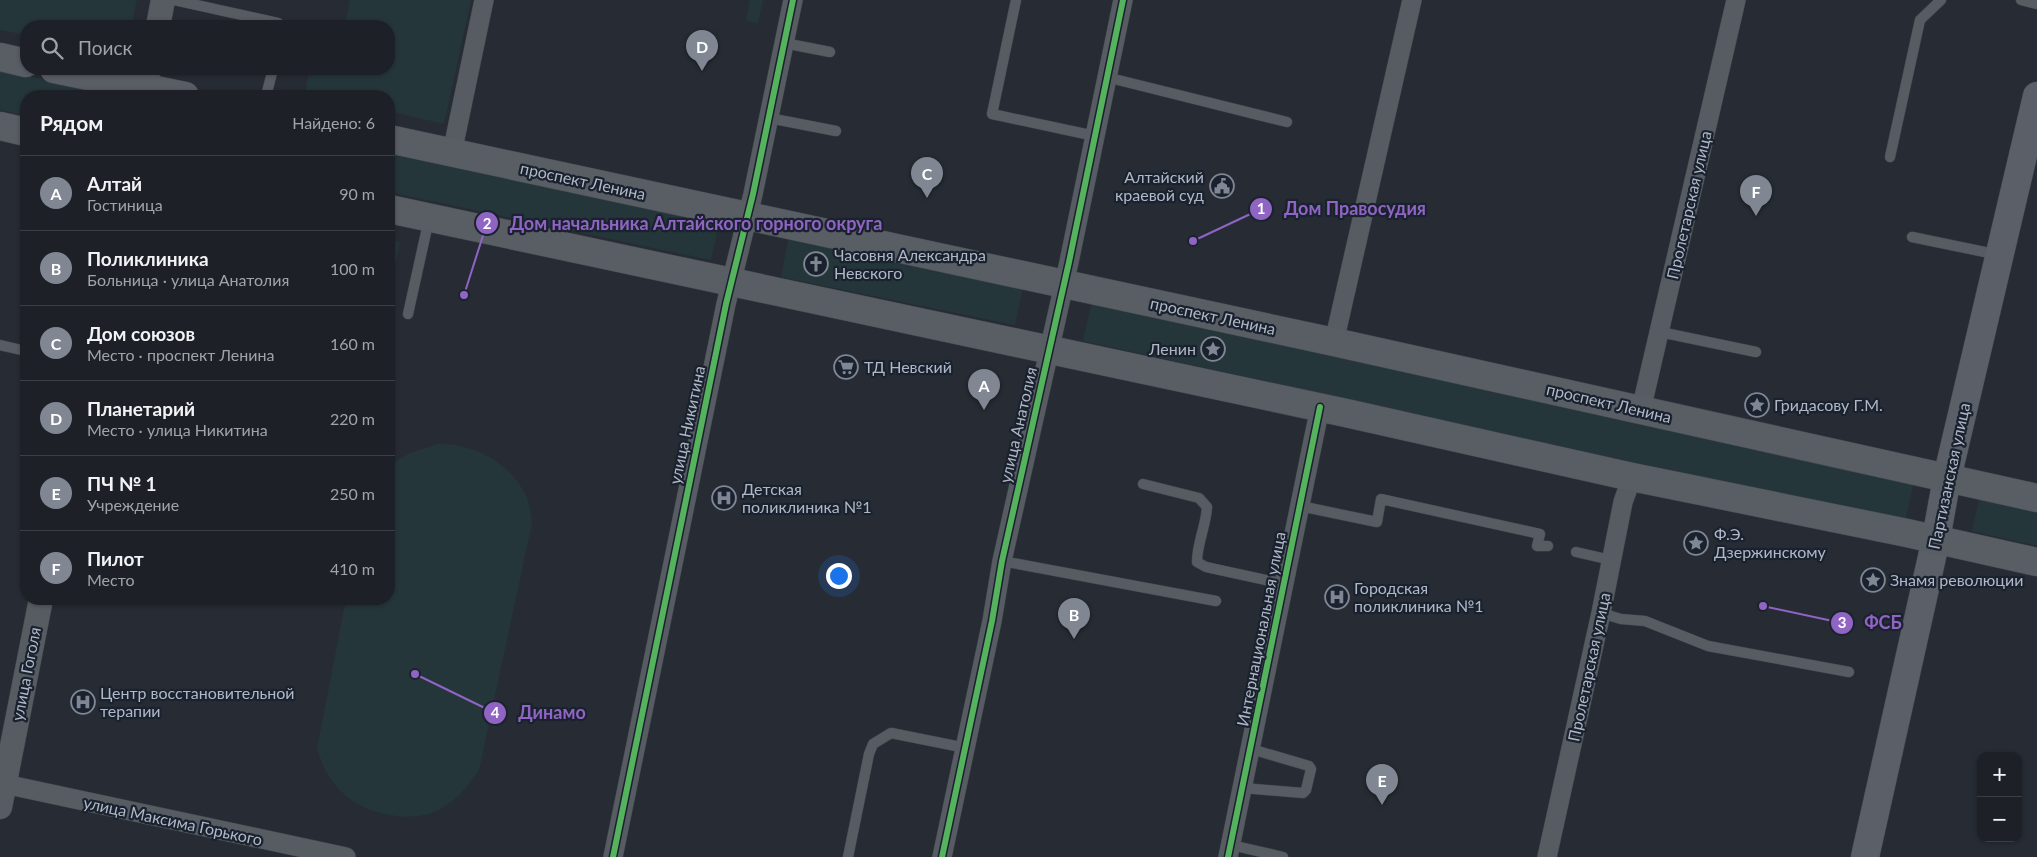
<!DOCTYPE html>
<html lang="ru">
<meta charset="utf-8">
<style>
body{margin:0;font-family:Lato,sans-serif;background:#2a2e33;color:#f1f3f6}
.controls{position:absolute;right:15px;bottom:15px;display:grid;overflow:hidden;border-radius:10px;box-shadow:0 1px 4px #0004}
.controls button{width:45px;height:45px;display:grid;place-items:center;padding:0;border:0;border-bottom:1px solid #3b3e44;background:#1d2127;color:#f1f3f6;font:25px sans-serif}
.you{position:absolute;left:838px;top:575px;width:18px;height:18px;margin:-12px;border:4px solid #fff;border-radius:50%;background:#1a73e8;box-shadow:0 0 0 8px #1a73e833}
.badge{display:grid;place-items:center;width:32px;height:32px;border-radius:50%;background:#808793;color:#fff;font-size:16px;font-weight:700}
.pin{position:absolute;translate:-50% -41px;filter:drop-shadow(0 1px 2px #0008)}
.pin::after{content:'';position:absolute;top:26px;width:18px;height:15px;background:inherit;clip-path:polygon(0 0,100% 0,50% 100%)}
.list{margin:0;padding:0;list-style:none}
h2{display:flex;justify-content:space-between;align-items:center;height:65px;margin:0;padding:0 20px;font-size:21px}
h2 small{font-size:16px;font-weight:400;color:#a0a3a7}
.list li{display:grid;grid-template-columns:32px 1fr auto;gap:15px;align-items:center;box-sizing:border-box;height:75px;padding:0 20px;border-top:1px solid #3b3e44}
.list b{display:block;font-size:19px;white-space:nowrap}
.list p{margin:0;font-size:16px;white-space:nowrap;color:#a0a3a7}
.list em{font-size:16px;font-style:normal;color:#a0a3a7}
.icon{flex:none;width:28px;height:28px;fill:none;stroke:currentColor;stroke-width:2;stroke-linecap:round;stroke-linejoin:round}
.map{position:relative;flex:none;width:2037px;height:857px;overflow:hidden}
.search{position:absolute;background:#1d2127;box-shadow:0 1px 4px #0004;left:20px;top:20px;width:375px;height:55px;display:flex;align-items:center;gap:12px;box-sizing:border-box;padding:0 18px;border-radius:20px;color:#a0a3a7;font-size:19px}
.panel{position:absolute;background:#1d2127;box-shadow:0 1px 4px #0004;left:20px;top:90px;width:375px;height:515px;border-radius:20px}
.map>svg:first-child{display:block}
</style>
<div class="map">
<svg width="2037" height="857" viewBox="0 0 2037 857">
<rect width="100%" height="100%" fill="#272c34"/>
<path fill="#24363a" d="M0,0H137L131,26H26V35L0,30Z
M350,0H471L444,124L389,111V96H325L305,92L310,69H389V26H345Z
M750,0H763L758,23L746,21Z
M0,70L112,94V96H26V116L0,110Z
M389,154L719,223L711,260L389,192Z
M789,235L1024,283L1015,325L781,277Z
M389,240L400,242L389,293Z
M1092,301L1914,481L1905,522L1083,341Z
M438,444C474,444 510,462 526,496C530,505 531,514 532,523L479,770C467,788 452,806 431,813C421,817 408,817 397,816C355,811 329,789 317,749L346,599H389V465L410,453Z
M1980,495L2037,508V546L1972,531Z"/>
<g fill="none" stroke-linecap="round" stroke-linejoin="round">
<g stroke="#43474d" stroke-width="11">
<path id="service" d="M174,0L278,23L281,26
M1016,0L992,114L1095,136
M2021,0L2037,4
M784,43L830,52
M1106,77L1287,122
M266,96L273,69
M769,118L836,131
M1890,157L1920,20L1941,0
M1912,237L1999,255
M408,314L429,219
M1660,332L1756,352
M0,345L26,351
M1143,484L1199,498L1207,507C1206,526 1197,543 1197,562L1206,567L1284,584
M1300,506L1377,522L1381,499L1540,534L1537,546H1548
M1576,552L1611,560
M1002,561L1216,601
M1601,613L1621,619L1645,621L1708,646L1849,672
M1243,788L1303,793L1306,790L1311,769L1309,766L1251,749
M1231,845L1283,857
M848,857L869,754L873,744L891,733L966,748"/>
</g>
<g stroke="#43474d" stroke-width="20">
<path id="minor" d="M452,153L484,0
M1334,342L1412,0
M1641,410L1736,0
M0,783L346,857
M613,857L726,304L753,194L793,0
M942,857L992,621L1002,561L1069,262L1123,0
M1228,857L1320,407
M1547,857L1601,613L1623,502L1632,477"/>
</g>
<g stroke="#43474d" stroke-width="25">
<path id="tertiary" d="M158,26L163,0
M143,96L149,69
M0,807L41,599"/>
</g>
<g stroke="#43474d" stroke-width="29">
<path id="secondary" d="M1865,857L1936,539L1947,478L2037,96"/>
</g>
<g stroke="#444951" stroke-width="29">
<path id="primary" d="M0,57L26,63
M54,69L185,96
M0,126L26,132
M389,139L1334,342L2037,498
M389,209L1346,413L1632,477L1907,533L2037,562"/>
</g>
<use href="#service" stroke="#575b62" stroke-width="10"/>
<use href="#minor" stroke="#575b62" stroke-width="19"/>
<use href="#tertiary" stroke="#575b62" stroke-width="24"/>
<use href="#secondary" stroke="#5a5f68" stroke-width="28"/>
<use href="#primary" stroke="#595d64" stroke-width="28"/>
<g stroke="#1a222f" stroke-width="9">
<path id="cycleway" d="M613,857L726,304L753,194L793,0
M942,857L992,621L1002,561L1069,262L1123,0
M1228,857L1320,407"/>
</g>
<use href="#cycleway" stroke="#56b35d" stroke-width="6"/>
</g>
<defs>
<g id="civic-ring" transform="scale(1.25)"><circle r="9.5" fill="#1a222f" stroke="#808793" stroke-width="1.5"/><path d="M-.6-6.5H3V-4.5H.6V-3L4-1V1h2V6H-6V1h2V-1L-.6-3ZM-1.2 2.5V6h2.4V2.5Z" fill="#808793"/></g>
<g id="church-ring" transform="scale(1.25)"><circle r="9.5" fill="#1a222f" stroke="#808793" stroke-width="1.5"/><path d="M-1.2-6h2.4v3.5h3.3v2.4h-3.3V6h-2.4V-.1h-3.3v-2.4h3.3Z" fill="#808793"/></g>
<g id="sight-ring" transform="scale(1.25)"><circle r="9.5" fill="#1a222f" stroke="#808793" stroke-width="1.5"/><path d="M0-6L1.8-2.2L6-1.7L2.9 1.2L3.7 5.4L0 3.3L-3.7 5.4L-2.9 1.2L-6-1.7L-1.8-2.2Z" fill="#808793"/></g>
<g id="supermarket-ring" transform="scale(1.25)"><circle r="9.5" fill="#1a222f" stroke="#808793" stroke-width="1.5"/><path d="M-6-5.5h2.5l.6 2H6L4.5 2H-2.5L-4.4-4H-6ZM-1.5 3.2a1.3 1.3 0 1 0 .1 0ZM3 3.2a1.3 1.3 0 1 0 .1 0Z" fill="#808793"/></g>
<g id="hospital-ring" transform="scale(1.25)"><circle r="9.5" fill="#1a222f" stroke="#808793" stroke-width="1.5"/><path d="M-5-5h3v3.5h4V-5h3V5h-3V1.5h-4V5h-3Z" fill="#808793"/></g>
</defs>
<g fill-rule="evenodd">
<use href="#civic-ring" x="1222" y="186"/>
<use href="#church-ring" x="816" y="264"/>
<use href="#sight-ring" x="1213" y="349"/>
<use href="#supermarket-ring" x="846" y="367"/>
<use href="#sight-ring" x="1757" y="405"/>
<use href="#hospital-ring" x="724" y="498"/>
<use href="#sight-ring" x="1696" y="543"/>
<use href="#sight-ring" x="1873" y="580"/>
<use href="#hospital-ring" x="1337" y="597"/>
<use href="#hospital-ring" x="83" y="702"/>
</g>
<g text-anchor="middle" stroke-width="4.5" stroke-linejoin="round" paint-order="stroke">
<g font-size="16" fill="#b0b8c6" stroke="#1a222f" text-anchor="start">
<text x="1204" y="183" text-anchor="end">Алтайский<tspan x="1204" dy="18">краевой суд</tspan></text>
<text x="834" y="261">Часовня Александра<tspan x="834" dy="18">Невского</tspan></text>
<text x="1196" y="355" text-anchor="end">Ленин</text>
<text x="864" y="373">ТД Невский</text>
<text x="1774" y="411">Гридасову Г.М.</text>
<text x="742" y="495">Детская<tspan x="742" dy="18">поликлиника №1</tspan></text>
<text x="1714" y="540">Ф.Э.<tspan x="1714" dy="18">Дзержинскому</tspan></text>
<text x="1890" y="586">Знамя революции</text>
<text x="1354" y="594">Городская<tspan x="1354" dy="18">поликлиника №1</tspan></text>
<text x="100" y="699">Центр восстановительной<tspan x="100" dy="18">терапии</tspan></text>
</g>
<g font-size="16" fill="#b0b8c6" stroke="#1a222f">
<text transform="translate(583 181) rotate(12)" y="6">проспект Ленина</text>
<text transform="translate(1689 205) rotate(-77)" y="6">Пролетарская улица</text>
<text transform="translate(1213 316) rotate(12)" y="6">проспект Ленина</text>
<text transform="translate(1609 403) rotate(13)" y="6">проспект Ленина</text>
<text transform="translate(687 425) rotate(-78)" y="6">улица Никитина</text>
<text transform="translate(1018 425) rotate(-77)" y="6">улица Анатолия</text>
<text transform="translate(1949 476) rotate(-78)" y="6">Партизанская улица</text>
<text transform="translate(1261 629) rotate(-79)" y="6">Интернациональная улица</text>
<text transform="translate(1589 667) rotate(-78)" y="6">Пролетарская улица</text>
<text transform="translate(26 674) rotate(-79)" y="6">улица Гоголя</text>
<text transform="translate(173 821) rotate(12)" y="6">улица Максима Горького</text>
</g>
</g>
<path fill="none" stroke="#9064c2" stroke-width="2" d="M1193 241L1261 209M464 295L487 223M1763 606L1842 623M415 674L495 713"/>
<g fill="#9064c2" stroke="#1a222f" stroke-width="2">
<circle cx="1193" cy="241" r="5"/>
<circle cx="464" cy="295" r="5"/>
<circle cx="1763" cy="606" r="5"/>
<circle cx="415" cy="674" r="5"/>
<circle cx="1261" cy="209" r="12"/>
<circle cx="487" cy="223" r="12"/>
<circle cx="1842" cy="623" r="12"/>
<circle cx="495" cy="713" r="12"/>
</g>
<g font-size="15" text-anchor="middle" font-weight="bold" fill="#fff">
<text x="1261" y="214">1</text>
<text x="487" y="229">2</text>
<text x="1842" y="628">3</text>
<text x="495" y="718">4</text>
</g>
<g font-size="18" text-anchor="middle" font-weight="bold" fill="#9064c2" stroke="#1a222f" stroke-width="4.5" stroke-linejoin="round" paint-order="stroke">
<text x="1355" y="215">Дом Правосудия</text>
<text x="696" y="230">Дом начальника Алтайского горного округа</text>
<text x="1883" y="629">ФСБ</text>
<text x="552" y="719">Динамо</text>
</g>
</svg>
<div class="controls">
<button>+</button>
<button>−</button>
</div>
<div class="you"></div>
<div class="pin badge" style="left:984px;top:410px">A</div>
<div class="pin badge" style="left:1074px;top:639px">B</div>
<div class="pin badge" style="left:927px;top:198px">C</div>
<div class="pin badge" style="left:702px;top:71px">D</div>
<div class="pin badge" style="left:1382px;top:805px">E</div>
<div class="pin badge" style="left:1756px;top:216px">F</div>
<div class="search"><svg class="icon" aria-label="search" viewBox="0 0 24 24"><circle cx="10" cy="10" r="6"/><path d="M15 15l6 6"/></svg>Поиск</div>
<section class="panel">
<h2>Рядом<small>Найдено: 6</small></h2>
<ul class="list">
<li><span class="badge">A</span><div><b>Алтай</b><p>Гостиница</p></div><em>90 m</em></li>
<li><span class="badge">B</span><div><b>Поликлиника</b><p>Больница · улица Анатолия</p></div><em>100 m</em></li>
<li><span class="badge">C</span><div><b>Дом союзов</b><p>Место · проспект Ленина</p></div><em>160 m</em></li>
<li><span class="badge">D</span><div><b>Планетарий</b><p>Место · улица Никитина</p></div><em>220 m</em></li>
<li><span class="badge">E</span><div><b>ПЧ № 1</b><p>Учреждение</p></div><em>250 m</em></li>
<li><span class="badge">F</span><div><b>Пилот</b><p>Место</p></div><em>410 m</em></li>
</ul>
</section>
</div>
